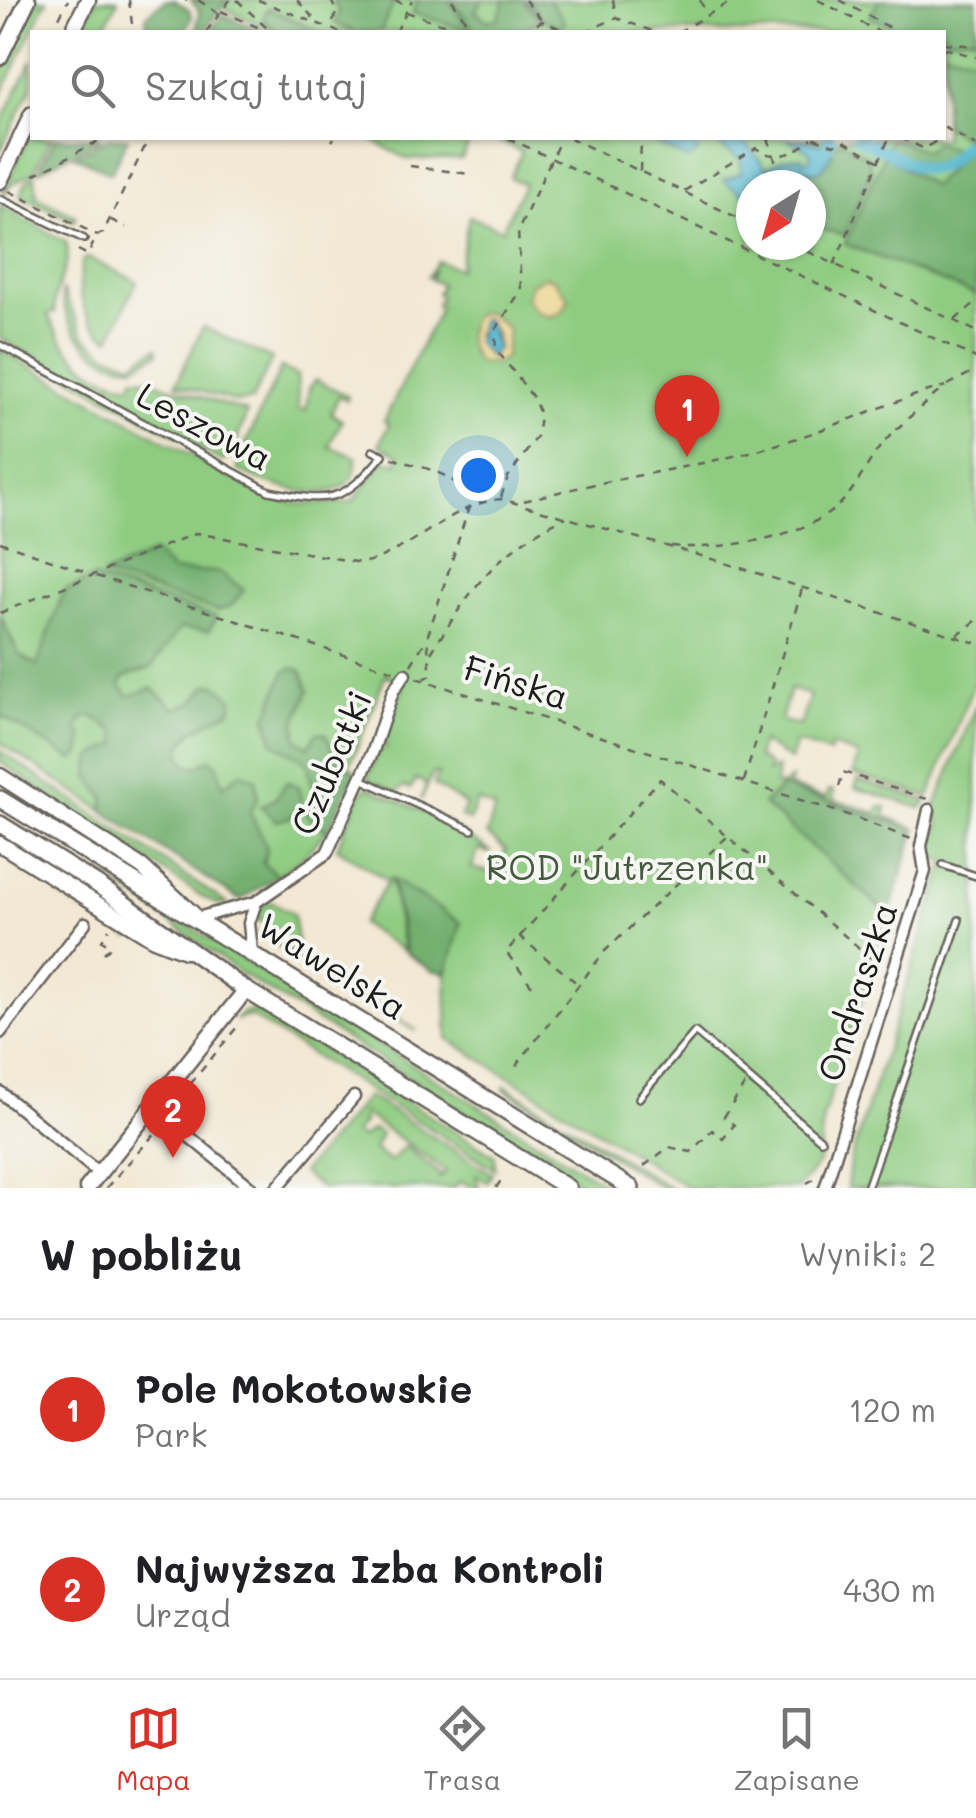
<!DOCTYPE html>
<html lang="pl">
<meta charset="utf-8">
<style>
body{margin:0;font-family:Mali,sans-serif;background:#f2f2f2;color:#202124}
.compass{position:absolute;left:736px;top:170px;width:90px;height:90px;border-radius:50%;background:#fff;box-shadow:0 2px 8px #0004;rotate:217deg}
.you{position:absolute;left:478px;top:475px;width:35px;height:35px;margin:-25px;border:8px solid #fff;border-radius:50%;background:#1a73e8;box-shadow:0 0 0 15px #1a73e833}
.badge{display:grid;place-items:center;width:65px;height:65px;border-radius:50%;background:#d93025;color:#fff;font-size:32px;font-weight:700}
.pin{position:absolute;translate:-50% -82px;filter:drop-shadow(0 2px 5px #0008)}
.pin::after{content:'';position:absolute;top:52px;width:35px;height:30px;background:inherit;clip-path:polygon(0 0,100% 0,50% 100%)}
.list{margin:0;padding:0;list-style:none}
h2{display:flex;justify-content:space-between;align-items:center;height:130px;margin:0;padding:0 40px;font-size:42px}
h2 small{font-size:32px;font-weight:400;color:#757577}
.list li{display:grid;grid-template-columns:65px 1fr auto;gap:30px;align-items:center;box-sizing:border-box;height:180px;padding:0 40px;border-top:2px solid #e0e0e0}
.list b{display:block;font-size:38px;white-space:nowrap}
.list p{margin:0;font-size:32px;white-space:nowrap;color:#757577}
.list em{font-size:32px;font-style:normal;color:#757577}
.icon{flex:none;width:55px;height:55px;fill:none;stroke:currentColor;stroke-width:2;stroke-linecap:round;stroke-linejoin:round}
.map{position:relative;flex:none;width:976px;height:1188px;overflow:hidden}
.search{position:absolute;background:#fff;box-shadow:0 2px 8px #0004;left:30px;right:30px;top:30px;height:110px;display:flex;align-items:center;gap:25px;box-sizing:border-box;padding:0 35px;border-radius:0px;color:#757577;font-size:38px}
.sheet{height:490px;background:#fff}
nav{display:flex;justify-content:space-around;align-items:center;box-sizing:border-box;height:140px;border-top:2px solid #e0e0e0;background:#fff;font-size:28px;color:#757577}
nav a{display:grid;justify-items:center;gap:5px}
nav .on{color:#d93025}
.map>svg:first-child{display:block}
</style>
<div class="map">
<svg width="976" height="1188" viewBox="0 0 976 1188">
<rect width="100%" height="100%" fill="#f6f6f2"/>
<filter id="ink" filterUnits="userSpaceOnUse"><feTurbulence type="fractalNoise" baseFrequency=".01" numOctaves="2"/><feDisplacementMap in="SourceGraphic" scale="20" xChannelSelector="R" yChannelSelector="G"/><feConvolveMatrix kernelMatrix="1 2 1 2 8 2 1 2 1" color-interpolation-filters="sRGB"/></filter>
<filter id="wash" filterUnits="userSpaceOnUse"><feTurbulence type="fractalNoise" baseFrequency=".0048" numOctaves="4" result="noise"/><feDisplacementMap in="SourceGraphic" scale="40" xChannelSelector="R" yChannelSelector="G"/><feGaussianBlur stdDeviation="2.25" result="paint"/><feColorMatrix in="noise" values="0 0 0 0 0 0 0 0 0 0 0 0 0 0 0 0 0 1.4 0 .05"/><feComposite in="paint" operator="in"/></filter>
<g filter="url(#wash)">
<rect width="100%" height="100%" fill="#f2e8d3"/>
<path fill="#8fcc81" stroke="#56744e" stroke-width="2.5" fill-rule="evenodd" d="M38,0H47L0,97V75Z
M96,0H118L102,32H81Z
M205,0H976V679L929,797L853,774L858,755L831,746L829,753L796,742L790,760L762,742L757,757L769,765L767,773L777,768L775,784L782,786L791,779L789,787L826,798L829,790L834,791L833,800L877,813L880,806L886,807L885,816L916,829L823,1118L819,1163L798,1188H689L448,1039L446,973L461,923L391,879L403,951L361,924L388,881L337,848L359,795L367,787L441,819L492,853L478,850L472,868L493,873L506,850L487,835L495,808L477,801L469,821L461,817L466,805L434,785L438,774L433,773L421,800L426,784L417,779L410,789L404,786L397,792L367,779L380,748L385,749L387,744L383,741L403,687L386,674L349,767L356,771C322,849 311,855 240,900L0,743V350L268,497L298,504L352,502L384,460L397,463L399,455L379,445L389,424L384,421L440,308L436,306L441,296L437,294L441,284L431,280L433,273L427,278L438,261L459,269L469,216L502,230L524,184L510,178L522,152L493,138H944V32H277ZM751,185H811V245H751ZM790,689L810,695L800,726L781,720Z
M32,60V86L0,152V125Z
M32,131V138H51L33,173L10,185L5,194L3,191Z
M368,138H471L462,159H407Z
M35,176L37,196L76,216L74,221L20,195L27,181Z
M0,205L66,242C74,265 51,286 55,312L48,315C66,354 89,378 132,385L134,377L143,378L247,412L232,455L222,461L0,338Z
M88,258L137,281L110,339C82,322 75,290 83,260Z
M62,289L84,336L107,354L132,363L157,348L158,353L135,366C95,366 62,328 62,289Z
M203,327L272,359L252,400L237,402L176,384Z
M281,368L297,375L299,410H306L309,388L316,380L348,396L347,400L339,396L331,413L342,421L329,446L356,457C360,517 266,486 238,470L239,458Z
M976,705V1188H847L850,1161L946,861L926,854C933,839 947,828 933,812Z
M0,751L229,905L216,904L200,895L0,762Z
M858,780L927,801L922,808L855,788Z
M100,871L611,1188H588L243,975Z
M61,889L133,933L130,938L58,894Z
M273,902L293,914L298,947L254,917L264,904Z
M257,930L417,1031L301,963Z
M258,1010L495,1156V1169L250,1016L235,1020L244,1012Z
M505,1086L671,1188H663L504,1089Z
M368,1096L492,1174L487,1182L476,1175L479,1188L460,1182L453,1188H321L302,1173ZM363,1113L446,1171V1172L439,1179L441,1175L405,1146L390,1162L374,1149L381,1135L373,1129L361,1138L355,1133L363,1123Z"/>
<path fill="#73b06f" stroke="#486646" stroke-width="2.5" d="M174,0L189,10L192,18L184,32H148L146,16L164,1Z
M191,0H227L203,32H196L199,11Z
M333,0H387L394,3L380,32H356L335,23L339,13Z
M418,0H449L470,31L412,13Z
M453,0H483L475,11L487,21L498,19L505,0H523L540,20L520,32H475Z
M527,0H549L565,22L561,28L543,19Z
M879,0H976V36L944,38V32L900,30L870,17Z
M267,8L320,32H277L263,20Z
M222,14L264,32H210Z
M944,50L976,59V131L965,138L944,125Z
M55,138H102L39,171Z
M110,138H128L111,173L75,156Z
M891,138L926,151L936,143L958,150C936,175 912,160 887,148Z
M976,141V295L845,244L884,155L932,186Z
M842,142L868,157L871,171L844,235L811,226V185H782L793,173L821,171L832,155L831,146Z
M154,553L172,571L219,572L244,590L231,606L218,611L104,575Z
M94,578L216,617L209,631L180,628L151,668L124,677L120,685L129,696L152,688L175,709L193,702L207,685L215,684L233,699L231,710L193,731L181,746V755L186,764L196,767L210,759L218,766L223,786L241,772L256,779L258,798L250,812L267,848L263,863L278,876L240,900L103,811L105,798L89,777L92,757L118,743L115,731L92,716L83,718L77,728L83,737L80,754L73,760L0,715V615L19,655L37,665L64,591Z
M292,668L301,670L309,691L296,721L297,739L309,747L316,733H325L340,764L356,771L328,831L306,815L314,795L307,762L273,742L267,717L285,671Z
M287,782L298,786L302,803L293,816L277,821L261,806L275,799Z
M782,787L916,829L889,915L763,804Z
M392,879L461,923L446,973L431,970L406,953Z"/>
<path fill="#eeda9e" stroke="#857b5d" stroke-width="2.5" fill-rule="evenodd" d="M545,276L555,280L569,299L562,312L550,317L536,311L526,298L531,284Z
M478,313H489L508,329L505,357L496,363H478C466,349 463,324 478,313ZM485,319L496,334L497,349L476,343V333Z"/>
<path fill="#51b6cf" stroke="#366976" stroke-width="2.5" d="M709,138H742L767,169L783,159L802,157L803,162L811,158L810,152L785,138L825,144L832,155L821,171L779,174L751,185V196H746L723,180L741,173V160Z
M647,139V138H702L697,142L698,153L687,159Z
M481,319L488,321L497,349L490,357L476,343Z"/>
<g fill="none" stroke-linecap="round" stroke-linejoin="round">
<path stroke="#51b6cf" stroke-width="12" d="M858,138L879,148
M828,146L830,138
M888,152C925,173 936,178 966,144"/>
</g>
</g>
<g filter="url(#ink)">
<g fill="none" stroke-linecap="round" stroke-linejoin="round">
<g stroke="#67635c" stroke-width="10">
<path id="lane" d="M0,199L84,239
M0,345L269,491C330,503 342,504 383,455L373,451
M361,779L472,830
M943,865L976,876
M639,1098L695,1032L821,1140
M867,1188L959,920"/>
</g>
<g stroke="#67635c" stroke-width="15">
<path id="street" d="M197,918L256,902L327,853L373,751L393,691L405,674
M252,952L249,923L256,902
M0,1033L85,923
M0,1092L100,1174
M154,1108L252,1188
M277,1188L354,1097
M825,1188L925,871L921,846L929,810"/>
</g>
<g stroke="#67635c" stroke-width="19">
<path id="secondary" d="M72,32L88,0
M0,57L28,0
M0,181L32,114
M0,776L142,867L193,914
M0,844L154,939L185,951
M87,1188L246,990"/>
</g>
<g stroke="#67635c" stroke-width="20">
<path id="primary" d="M0,799L631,1188
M0,824L98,885L246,990L568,1188"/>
</g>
<path stroke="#67635c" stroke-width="2.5" stroke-dasharray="8 8" stroke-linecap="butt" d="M129,0L133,32
M198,0L218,13
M237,0L271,32
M258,0L339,32
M297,0L316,21
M331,0L337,13L331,26
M395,0L407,6
M452,0L473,32
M525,0L541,19
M613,0L616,16
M700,0L707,15
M818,0L879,32
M840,0L897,32
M186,1V0
M221,11L269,32
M406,12L468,32
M52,32L68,0
M206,32L230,0
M396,32L412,0
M523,32L542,21L569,32
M585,32L616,18L655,32
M678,32L734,0
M944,43L976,46
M944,48L976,57
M944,127L976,146
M508,138L976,358
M570,138L751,224
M768,138L783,185
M814,138L834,145L844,141L878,161
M900,138L925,149L940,138
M332,141L334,138
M410,166L470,174
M640,171L641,138
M34,175L104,138
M9,191L97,235
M684,191L756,148C777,163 796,153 812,138
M111,220L126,227
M794,245L976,331
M78,250L88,255L97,235L103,233L149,138
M834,265L889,138
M955,320L976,302
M948,385L976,370
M392,458C420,468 464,472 469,507L427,638L431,675L424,679
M501,497L508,477L537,437L540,416L535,400L496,349L495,331L521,290L518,231L561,138
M524,501C613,476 707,468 794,439C845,423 894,400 946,386
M0,542L89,573
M671,546C718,551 804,539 840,504C856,489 866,465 880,447C898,426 921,407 942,389
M96,576L394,671
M0,613L196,533L361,563C412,553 449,504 501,499L719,561L976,643
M957,635L976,621
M431,653C471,589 496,550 566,517
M411,665L427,638
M416,678L851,816L911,839
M744,781L802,589
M839,787L843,772L927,799
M519,936L578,984
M104,953L111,946L102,940L109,929
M532,986L506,952L660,779L871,958
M516,1066L605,951L728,836
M170,1109L237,1027
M644,1166L669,1147L691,1152L712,1130L723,1139L734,1125L724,1117L745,1084
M807,1183L816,1178
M106,1188L159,1129
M496,1188L503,1177"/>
<use href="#lane" stroke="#fff" stroke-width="5"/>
<use href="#street" stroke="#fff" stroke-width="10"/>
<use href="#secondary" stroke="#fff" stroke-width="14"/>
<use href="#primary" stroke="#fff" stroke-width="15"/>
</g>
</g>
<g text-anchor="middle" stroke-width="8" stroke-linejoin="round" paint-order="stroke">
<g font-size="35" fill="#1c1c1c" stroke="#f6f6f2">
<text transform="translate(204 427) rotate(28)" y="12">Leszowa</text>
<text transform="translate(516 683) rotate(17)" y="12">Fińska</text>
<text transform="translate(332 763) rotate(-67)" y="12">Czubatki</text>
<text transform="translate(332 967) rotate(32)" y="12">Wawelska</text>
<text transform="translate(858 992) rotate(-72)" y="12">Ondraszka</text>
</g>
<g font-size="35" fill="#445a3f" stroke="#f6f6f2">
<text x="627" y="880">ROD "Jutrzenka"</text>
</g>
</g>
</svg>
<svg class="compass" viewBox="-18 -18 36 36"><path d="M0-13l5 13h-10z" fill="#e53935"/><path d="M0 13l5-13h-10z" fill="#757577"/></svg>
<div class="you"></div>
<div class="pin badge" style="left:687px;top:457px">1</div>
<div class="pin badge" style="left:173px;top:1158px">2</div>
<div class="search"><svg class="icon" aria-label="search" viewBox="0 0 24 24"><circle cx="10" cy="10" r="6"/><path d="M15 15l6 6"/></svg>Szukaj tutaj</div>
</div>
<section class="sheet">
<h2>W pobliżu<small>Wyniki: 2</small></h2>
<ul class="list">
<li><span class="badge">1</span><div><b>Pole Mokotowskie</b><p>Park</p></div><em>120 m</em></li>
<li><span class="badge">2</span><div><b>Najwyższa Izba Kontroli</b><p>Urząd</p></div><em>430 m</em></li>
</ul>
</section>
<nav>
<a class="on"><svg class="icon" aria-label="map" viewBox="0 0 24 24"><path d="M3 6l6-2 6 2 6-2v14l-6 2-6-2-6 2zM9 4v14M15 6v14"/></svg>Mapa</a>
<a><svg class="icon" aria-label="directions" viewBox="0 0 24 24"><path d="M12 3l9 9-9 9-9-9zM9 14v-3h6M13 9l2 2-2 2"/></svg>Trasa</a>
<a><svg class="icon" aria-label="saved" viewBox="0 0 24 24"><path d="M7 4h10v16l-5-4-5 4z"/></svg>Zapisane</a>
</nav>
